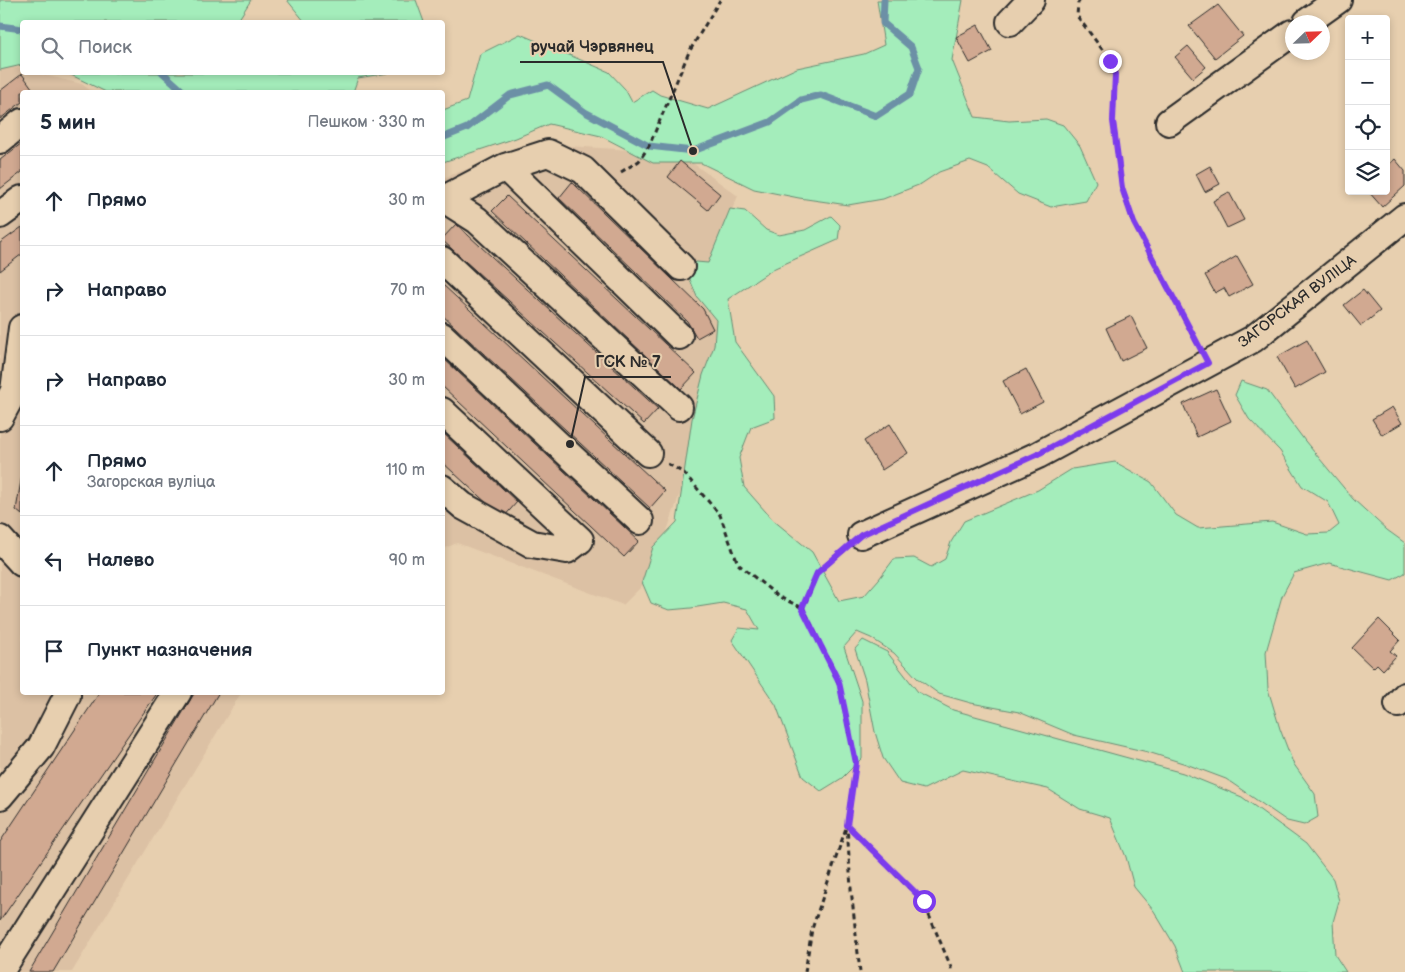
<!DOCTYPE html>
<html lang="ru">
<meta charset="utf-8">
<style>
body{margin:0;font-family:"Balsamiq Sans",sans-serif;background:#f2f2f3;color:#1f2937}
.controls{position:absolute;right:15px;top:15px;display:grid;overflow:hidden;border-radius:5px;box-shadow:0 2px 8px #0003}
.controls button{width:45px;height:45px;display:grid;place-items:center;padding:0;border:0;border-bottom:1px solid #e0e1e3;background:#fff;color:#1f2937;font:25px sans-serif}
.compass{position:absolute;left:1285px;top:15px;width:45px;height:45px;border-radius:50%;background:#fff;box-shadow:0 2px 8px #0003;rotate:67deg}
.stop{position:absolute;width:15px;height:15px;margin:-11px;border:4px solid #7c3aed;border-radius:50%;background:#fff}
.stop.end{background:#7c3aed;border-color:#fff;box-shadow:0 1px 5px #0008}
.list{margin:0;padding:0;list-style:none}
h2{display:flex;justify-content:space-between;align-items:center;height:65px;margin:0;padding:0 20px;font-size:21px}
h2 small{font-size:16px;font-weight:400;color:#747a83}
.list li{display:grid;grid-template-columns:32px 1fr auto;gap:15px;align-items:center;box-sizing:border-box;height:90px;padding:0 20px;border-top:1px solid #e0e1e3}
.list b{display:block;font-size:19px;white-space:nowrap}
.list p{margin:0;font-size:16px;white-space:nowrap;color:#747a83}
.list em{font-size:16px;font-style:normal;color:#747a83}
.icon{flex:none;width:28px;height:28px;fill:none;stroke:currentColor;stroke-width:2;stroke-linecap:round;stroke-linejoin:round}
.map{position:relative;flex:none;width:1405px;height:972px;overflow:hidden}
.search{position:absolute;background:#fff;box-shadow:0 2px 8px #0003;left:20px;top:20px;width:425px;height:55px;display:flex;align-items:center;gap:12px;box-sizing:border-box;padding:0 18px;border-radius:5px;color:#747a83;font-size:19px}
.panel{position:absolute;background:#fff;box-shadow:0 2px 8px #0003;left:20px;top:90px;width:425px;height:605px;border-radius:5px}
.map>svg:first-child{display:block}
</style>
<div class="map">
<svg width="1405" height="972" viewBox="0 0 1405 972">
<rect width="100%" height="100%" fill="#e7cfaf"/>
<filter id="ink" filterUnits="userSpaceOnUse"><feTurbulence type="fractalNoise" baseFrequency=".02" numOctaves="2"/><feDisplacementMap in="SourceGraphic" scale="10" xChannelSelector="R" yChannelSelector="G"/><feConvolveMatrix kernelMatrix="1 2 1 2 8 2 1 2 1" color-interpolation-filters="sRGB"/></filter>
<g filter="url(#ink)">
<path fill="#dcc1a4" d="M0,64L22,69V72L36,73L82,84L92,92H22V692L241,693L72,972H0Z
M535,144L617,149L683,156L738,196L700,281L731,346L651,577L623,605L457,543L443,549V178Z"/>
<path fill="#a4edbb" stroke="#688c73" d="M0,0H251L237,22H22V65L0,70Z
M287,0H416L424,22H305Z
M877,0H963L952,60L975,117L1009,121L1046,119L1063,125L1080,146L1096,182L1086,201L1051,207L1018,194L988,168L970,161L939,172L921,184L883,199L848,205L799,198L754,189L701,163H653L601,136L549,124L516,138L443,162V110L467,101L480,54L520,34L609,72L625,89L632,102L652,90L660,95L708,109L797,68L864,54L884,45Z
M67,73H388L358,78L353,92H106Z
M730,209L745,211L766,230L779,235L805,230L831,216L840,225L838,240L775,268L728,299L735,342L774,396L775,418L751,427L739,458L744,487L773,520L812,552L839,601L864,596L879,579L894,559L914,558L931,567L945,559L951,542L964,521L1038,490L1072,469L1115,462L1151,482L1176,515L1198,528L1272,522L1307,534L1329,533L1339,525L1328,502L1302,486L1280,451L1249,419L1235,395L1241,381L1267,390L1305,441L1353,499L1387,530L1405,543V573L1392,580L1329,563L1294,573L1282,596L1266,652L1268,689L1280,729L1293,763L1315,794L1318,817L1304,825L1287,821L1226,779L1186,764L1148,752L1074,735L1019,712L971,703L939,694L917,678L894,653L871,638L857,632L844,647L862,701V758L842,778L821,791L803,777L776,705L732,640L739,628L759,630L747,609L723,603L691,608L669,610L651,603L642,582L653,547L677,522L692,419L703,375L714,346L716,320L697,297L687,272L696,262L708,263Z
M863,640L887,652L918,692L953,710L1183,773L1242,797L1306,844L1333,879L1339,901L1333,922L1335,955L1346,972H1185L1175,946L1154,911L1134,887L1126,857L1110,818L1080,809L1048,789L963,770L924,789L900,783L883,758L875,732L865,680L855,649Z"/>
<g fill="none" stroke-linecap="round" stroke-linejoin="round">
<path stroke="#6c90a6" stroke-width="7" d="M0,26L22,29
M162,72L184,92
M442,138L467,128L510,95L548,85L585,112L649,146L693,151L770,122L801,100L821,95L876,116L910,94L919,68L911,47L883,23L884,0"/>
</g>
<path fill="#d1a991" stroke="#2b2b2b" d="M1218,5L1243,36L1215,58L1189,26Z
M978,25L992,51L970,63L956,37Z
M1188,46L1206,67L1193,78L1175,57Z
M22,74L35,92H22V102L0,119V91Z
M22,143V172L0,189V160Z
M1395,159L1405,171V186L1382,207L1368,191H1386V167Z
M680,161L720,194L708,210L668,177Z
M1210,166L1220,184L1205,192L1196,174Z
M572,182L703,309L713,329L697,338L687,321L559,198Z
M1229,192L1244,220L1227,228L1213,201Z
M507,196L696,373L681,389L492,211Z
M456,224L658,409L644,424L442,240V239Z
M22,227V254L0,271V243Z
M1237,256L1253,284L1229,297L1224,288L1215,293L1205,275Z
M442,284L665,491L650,508L442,315Z
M1363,290L1380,311L1361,326L1344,305Z
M1131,316L1147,348L1121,361L1106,328Z
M1307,340L1325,372L1295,389L1277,357Z
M442,357L639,541L624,557L442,386Z
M1026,369L1043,402L1020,414L1003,381Z
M1216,389L1231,421L1197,437L1183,404Z
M1392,407L1402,423L1382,435L1372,419Z
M890,424L908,453L882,470L864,441Z
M442,432L517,502L503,518L442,462Z
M22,475V515L16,510Z
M1379,619L1400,640L1390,651L1396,656L1383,670L1377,664L1373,668L1352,648Z
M100,692H158L0,921V842Z
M195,692H219L53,972H29Z"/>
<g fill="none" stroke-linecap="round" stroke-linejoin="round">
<g stroke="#2b2b2b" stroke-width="30">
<path id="minor" d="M1010,22L1031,0
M1307,22L1338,0
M1169,122L1292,33
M0,140L22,122
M505,167L548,153L583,170L681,267
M444,199L505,167L679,336
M442,200L444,199L477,220L679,407
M0,215L22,199
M442,260L648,453
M22,328L14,391L22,390
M442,336L640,521
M442,411L580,540L567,550L532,544L463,506L442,488
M0,417L14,391
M861,535L1038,455L1253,339L1405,217
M0,539L22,563
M1398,704L1405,696
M0,796L41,747L67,696V692
M0,972L178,692"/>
</g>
<path stroke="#2b2b2b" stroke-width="3" stroke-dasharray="5 4" stroke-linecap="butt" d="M1080,0L1078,3L1077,16L1111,61L1115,74L1113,121L1122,188L1134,223L1197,343
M621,172L639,161L649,146L689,52L720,0
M668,464L684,473L720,515L738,564L779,597L803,608
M805,972L812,929L847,825L856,763L839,683L803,608L817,573L844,550
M860,972L851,889L847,825L923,901L951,967V972"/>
<use href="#minor" stroke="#e7cfaf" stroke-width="26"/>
</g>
</g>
<g fill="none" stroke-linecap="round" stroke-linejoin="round" filter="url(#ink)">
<path stroke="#7c3aed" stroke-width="6" d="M924,901L847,825L856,763L839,682L802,608L817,573L861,535L1038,454L1208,363L1134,223L1122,188L1113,121L1115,74L1110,61"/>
</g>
<g text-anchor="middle" stroke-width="4" stroke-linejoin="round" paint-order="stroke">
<g font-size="15" fill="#2b2b2b" stroke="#e7cfaf">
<text transform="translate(1297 301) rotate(-37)" y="5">ЗАГОРСКАЯ ВУЛІЦА</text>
</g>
</g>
<path fill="none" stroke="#2b2b2b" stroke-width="2" d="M693 151L663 62H520M570 444L585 377H671"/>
<g fill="#2b2b2b" stroke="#e7cfaf" stroke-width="2">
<circle cx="693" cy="151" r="5"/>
<circle cx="570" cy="444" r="5"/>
</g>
<g font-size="16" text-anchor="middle" font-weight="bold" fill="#2b2b2b" stroke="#e7cfaf" stroke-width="4" stroke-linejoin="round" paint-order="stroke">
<text x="592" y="52">ручай Чэрвянец</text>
<text x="628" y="367">ГСК № 7</text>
</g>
</svg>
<div class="controls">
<button>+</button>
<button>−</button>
<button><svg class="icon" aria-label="locate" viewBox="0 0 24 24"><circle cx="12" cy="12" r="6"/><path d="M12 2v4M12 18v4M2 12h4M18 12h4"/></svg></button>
<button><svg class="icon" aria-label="layers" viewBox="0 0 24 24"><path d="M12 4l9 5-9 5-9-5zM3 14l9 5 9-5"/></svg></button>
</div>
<svg class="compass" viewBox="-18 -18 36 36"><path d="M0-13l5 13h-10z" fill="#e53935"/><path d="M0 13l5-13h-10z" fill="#747a83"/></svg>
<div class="stop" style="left:924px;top:901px"></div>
<div class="stop end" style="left:1110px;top:61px"></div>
<div class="search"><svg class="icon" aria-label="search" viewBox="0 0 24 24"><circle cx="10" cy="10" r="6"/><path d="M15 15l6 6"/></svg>Поиск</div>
<section class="panel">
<h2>5 мин<small>Пешком · 330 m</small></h2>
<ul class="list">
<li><svg class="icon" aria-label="ahead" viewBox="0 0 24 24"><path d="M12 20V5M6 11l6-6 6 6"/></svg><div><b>Прямо</b></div><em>30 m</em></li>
<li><svg class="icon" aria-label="right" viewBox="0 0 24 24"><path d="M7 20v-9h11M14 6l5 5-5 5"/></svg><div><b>Направо</b></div><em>70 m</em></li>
<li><svg class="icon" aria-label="right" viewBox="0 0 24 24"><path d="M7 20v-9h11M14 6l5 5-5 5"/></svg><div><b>Направо</b></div><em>30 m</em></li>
<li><svg class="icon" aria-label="ahead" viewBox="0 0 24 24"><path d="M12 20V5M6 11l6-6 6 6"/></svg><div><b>Прямо</b><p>Загорская вуліца</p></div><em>110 m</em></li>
<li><svg class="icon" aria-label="left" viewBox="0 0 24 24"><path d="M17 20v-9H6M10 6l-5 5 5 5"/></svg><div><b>Налево</b></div><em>90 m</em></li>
<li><svg class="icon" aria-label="arrive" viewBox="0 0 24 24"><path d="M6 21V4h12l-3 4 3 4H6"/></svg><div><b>Пункт назначения</b></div></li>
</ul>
</section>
</div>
